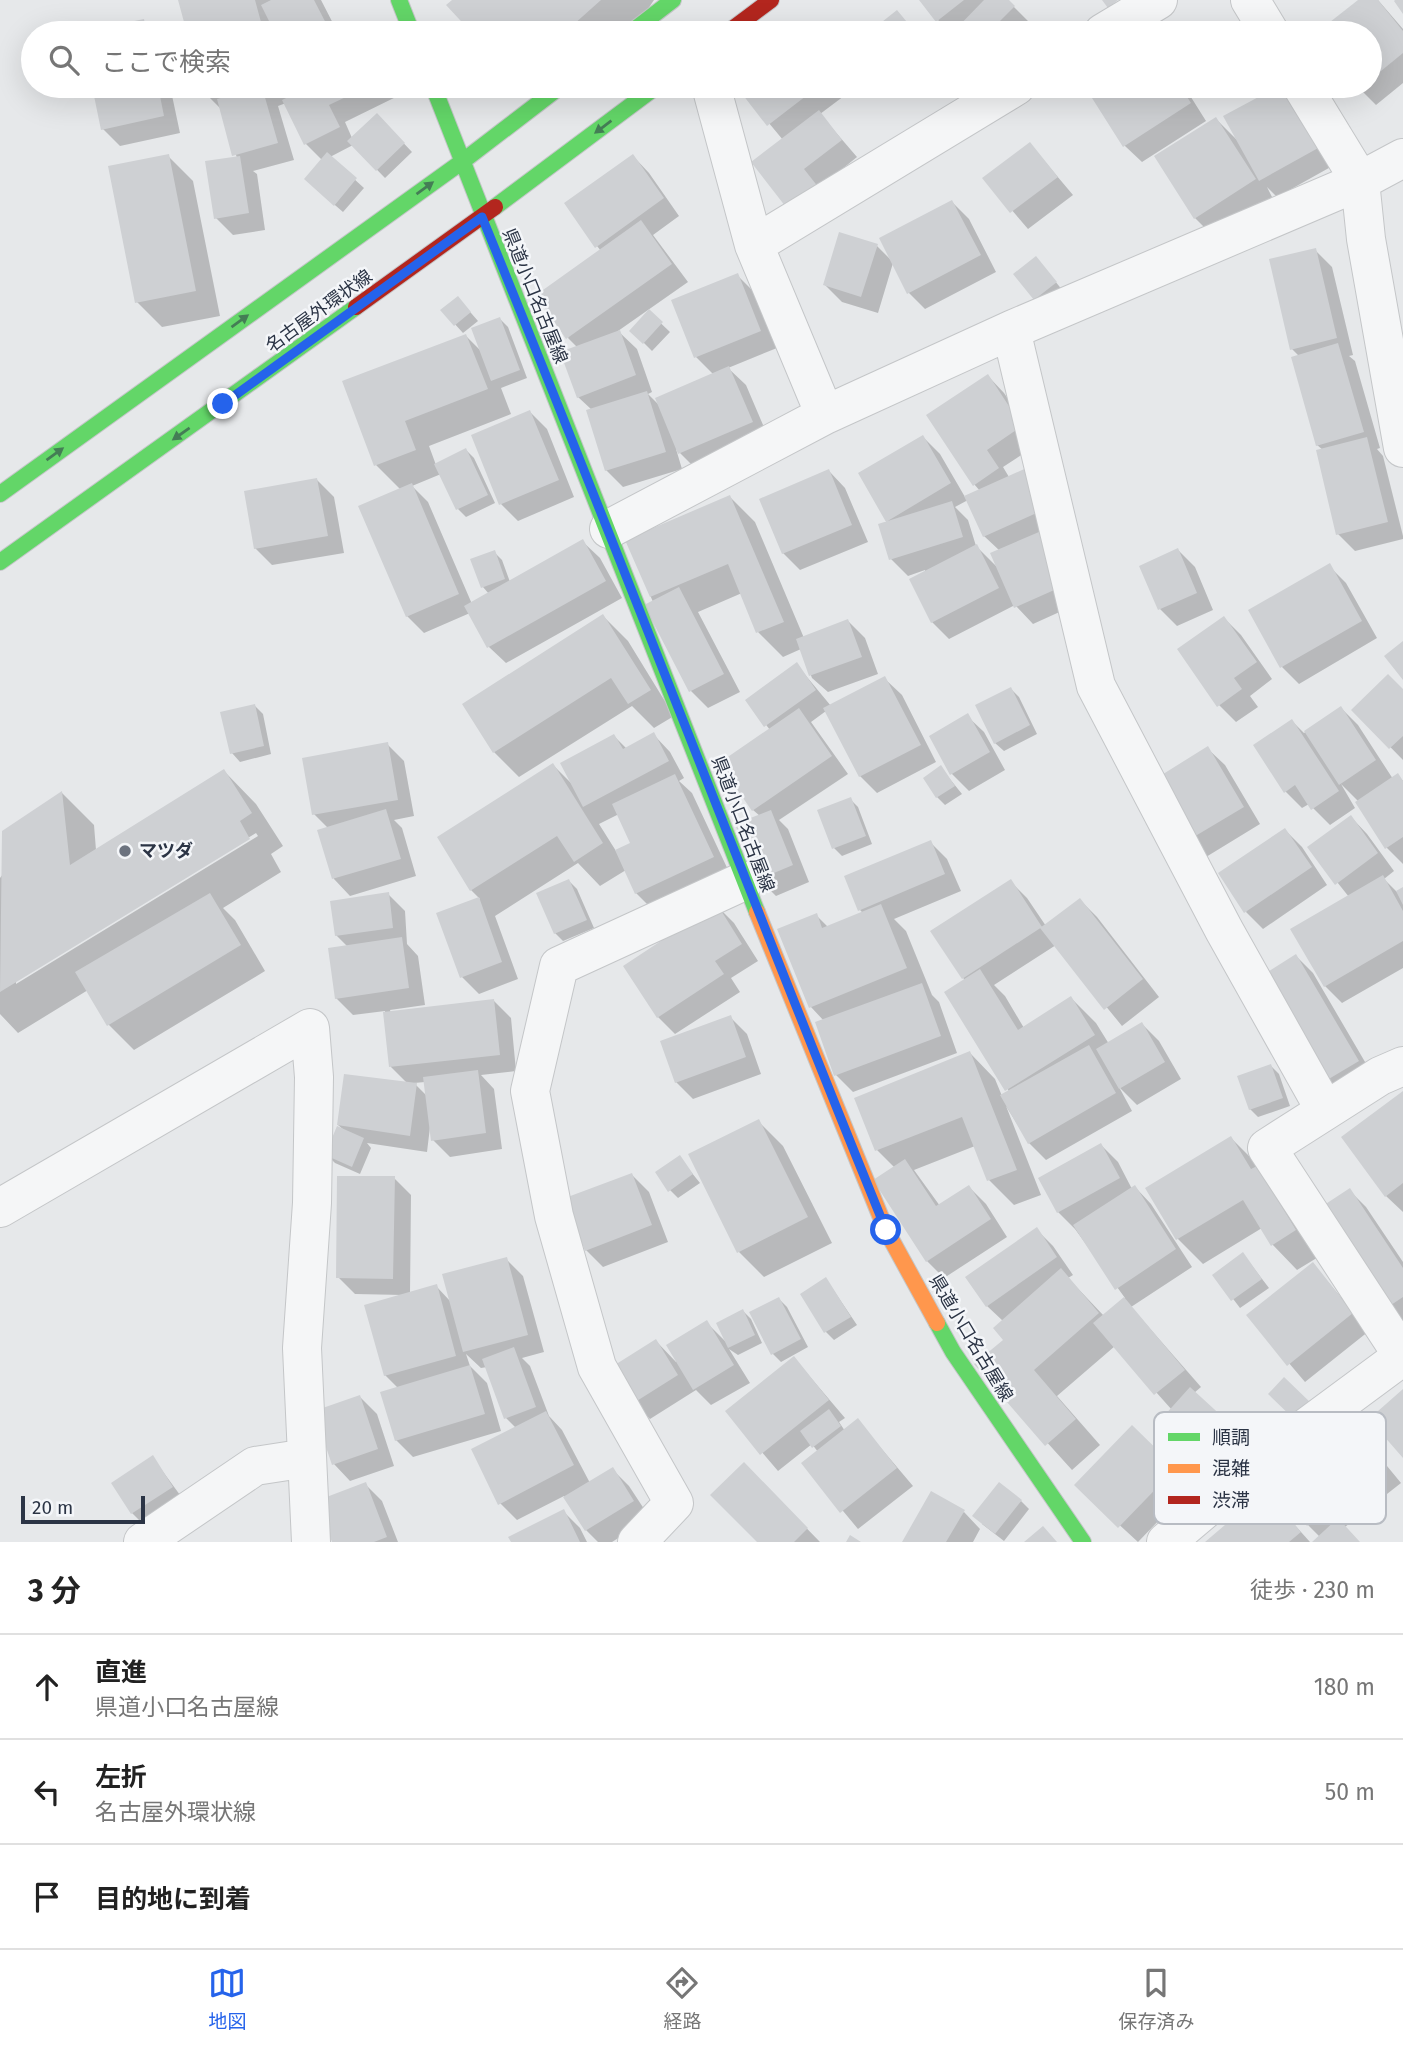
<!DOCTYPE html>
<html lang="ja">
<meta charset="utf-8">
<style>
body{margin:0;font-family:"Fira Sans","Noto Sans JP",sans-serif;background:#f6f6f6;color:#222}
.scale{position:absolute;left:21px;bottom:18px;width:124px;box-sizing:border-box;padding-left:7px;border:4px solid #2b3445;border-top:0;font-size:19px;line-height:24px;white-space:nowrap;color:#2b3445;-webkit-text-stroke:5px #f4f6f9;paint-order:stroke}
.stop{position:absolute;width:21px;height:21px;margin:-16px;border:5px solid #2563eb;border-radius:50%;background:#fff}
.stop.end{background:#2563eb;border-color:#fff;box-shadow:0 2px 7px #0008}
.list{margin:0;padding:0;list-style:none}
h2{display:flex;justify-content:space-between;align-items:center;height:91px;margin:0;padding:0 28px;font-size:30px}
h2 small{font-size:23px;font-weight:400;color:#767676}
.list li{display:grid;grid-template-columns:46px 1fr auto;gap:21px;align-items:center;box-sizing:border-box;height:105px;padding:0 28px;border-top:2px solid #e0e0e0}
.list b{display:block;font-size:26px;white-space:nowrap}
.list p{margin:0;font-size:23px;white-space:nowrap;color:#767676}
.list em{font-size:23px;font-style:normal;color:#767676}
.icon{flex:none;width:38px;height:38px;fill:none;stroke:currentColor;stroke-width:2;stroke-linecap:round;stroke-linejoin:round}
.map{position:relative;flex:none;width:1403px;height:1542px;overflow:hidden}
.search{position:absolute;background:#fff;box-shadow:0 7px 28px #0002;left:21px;right:21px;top:21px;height:77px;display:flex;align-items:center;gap:18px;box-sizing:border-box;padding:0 24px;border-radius:38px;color:#767676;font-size:26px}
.sheet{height:406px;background:#fff}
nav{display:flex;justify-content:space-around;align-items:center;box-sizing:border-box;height:98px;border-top:2px solid #e0e0e0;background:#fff;font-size:19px;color:#767676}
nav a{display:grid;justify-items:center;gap:4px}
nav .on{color:#2563eb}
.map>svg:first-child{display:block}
</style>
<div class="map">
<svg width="1403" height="1542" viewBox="0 0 1403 1542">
<rect width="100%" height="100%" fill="#e6e8ea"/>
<path fill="#0003" fill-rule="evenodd" d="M180,0H321L338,33H189Z
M455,0H654L632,33H474L449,5Z
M921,0H1007L1031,24L1021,33H949Z
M1361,0H1378L1403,29V83L1376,105L1357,86H1370V33H1319Z
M144,21L156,33H84Z
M94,86H170L180,133L120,146L103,129Z
M203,86H295L298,94L308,89L304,86H398L402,94L345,122L352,138L377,115L412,152L385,178L353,145L330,157L364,188L343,212L314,187L322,160L306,144L286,103L278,106L294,160L253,171L257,174L265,230L233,235L216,218L237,158L221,109L206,94Z
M738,86H848L852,90L820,114L857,157L820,187L753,163L783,140Z
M870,86H894L881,97Z
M1115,86H1184L1206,121L1142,162L1125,146L1095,99Z
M1282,86H1285L1336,164L1277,197L1267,187L1272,197L1212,235L1195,218L1216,119L1237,140L1225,117Z
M1030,144L1073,195L1028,229L985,179Z
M168,156L193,181L220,316L162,327L137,302Z
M633,156L649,173L679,216L653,235L688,282L618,331L637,349L652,392L648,394L660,406L714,375L696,357L737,275L754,292L777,348L728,368L746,385L769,439L696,469L676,449L682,469L623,487L606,470L592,410L578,397V348L568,338L601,251L597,246Z
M952,202L969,219L996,272L925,309L909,293L893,263L878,313L842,302L825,285L877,246L891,260Z
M1315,250L1332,267L1353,355L1349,356L1355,361L1380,448L1377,449L1383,456L1403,536V539L1355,551L1338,534L1323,450L1317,445L1299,356L1292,349Z
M1043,266L1063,291L1044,306L1036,298Z
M458,298L478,321L463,333L443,311Z
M649,312L670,332L652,351L632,331Z
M500,319L508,327L527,378L501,388L511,414L429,446L436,465L466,450L474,458L495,503L466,517L458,509L441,474L412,486L428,502L472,604L489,594L483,587L494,552L502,560L510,582L583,542L600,558L622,598L506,663L489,647L470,613L424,633L407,616L401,490L376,465L344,382L466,336L481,351Z
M988,376L1004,393L1038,444L1003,467L1009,477L1031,468L1086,600L1033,624L1015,605L949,639L932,622L925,570L908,576L891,559L887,521L923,437L940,454L965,497L980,491L974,484ZM968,500L984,536L1000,551L999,569L976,546L968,520L955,507Z
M530,412L547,429L574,497L518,521L501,504Z
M829,471L845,488L868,542L800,570L783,553Z
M317,480L334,497L344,553L272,565L255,548Z
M730,497L755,522L804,638L848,621L865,638L878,674L828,692L812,678L801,649L783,657L758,632L742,593L698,612L740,692L708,708L691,691L627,541Z
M1178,550L1195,567L1213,610L1177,626L1160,609Z
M1329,566L1346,583L1377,638L1299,684L1282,667Z
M603,616L628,641L674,716L654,728L632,706L519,777L494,752Z
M1224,618L1241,635L1272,679L1250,696L1258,707L1236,722L1219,705Z
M797,665L831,706L885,679L902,695L936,762L877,793L860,776L826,711L811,722L848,774L779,820L788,829L809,882L776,896L759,879L760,816L753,810L770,730L748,701Z
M1011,689L1019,697L1037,734L1004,751L995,743Z
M1403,691V760L1354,710Z
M255,706L263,714L271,754L240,762L232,753Z
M1341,708L1358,725L1393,779L1398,775L1403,781V864L1387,848L1359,802L1341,784L1355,808L1330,825L1309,804L1302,808L1285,791L1292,721L1304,733Z
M967,716L984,732L1005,770L969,791L952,774Z
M654,735L670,752L684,778L679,781L692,793L730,874L653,910L636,893L626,870L600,886L578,863L495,916L518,979L479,994L462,977L438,914L480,899L471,890L553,765L573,785L614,736L627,749ZM619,814L633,844L616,851L599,824Z
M387,744L404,761L414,816L394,820L402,828L416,876L350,896L334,879L319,831L328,828L314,814Z
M1208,749L1225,765L1260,824L1206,857L1189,840Z
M941,768L962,794L945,805L937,797Z
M224,771L256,804L283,846L271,854L281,872L223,908L235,920L265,971L134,1050L109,1025L88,990L18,1033L0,1014V878L62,793L94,825L96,850ZM256,833L258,836L16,984V980Z
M850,799L858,807L872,844L842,856L834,848Z
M1351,817L1367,834L1394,871L1384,879L1397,892L1403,889V968L1342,1003L1325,986L1292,930L1349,897L1310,848Z
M1285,830L1302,847L1327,885L1263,929L1246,912Z
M930,842L947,859L961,891L894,919L906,931L932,995L939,1002L957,1053L853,1092L836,1075L824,1021L811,1007L816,915L828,927L863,913L860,910Z
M569,881L577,889L594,928L563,941L555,933Z
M1010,881L1027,898L1046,926L1080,900L1097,917L1159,997L1122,1026L1056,945L994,985L1005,996L1024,1028L1071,998L1096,1023L1109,1044L1142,1024L1159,1041L1181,1079L1137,1105L1119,1087L1132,1111L1046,1160L1029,1143L1006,1106L1041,1195L1014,1205L989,1180L975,1146L914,1170L940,1206L969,1187L986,1204L1007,1237L944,1278L927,1261L895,1168L877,1150L970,1053L995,1079L1002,1096L1009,1092L963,977Z
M388,894L405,911L407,944L418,956L425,1005L390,1010L391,1013L494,1001L511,1018L516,1071L481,1075L494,1089L502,1149L450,1157L433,1140L430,1127L427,1152L367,1143L371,1148L360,1174L335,1163L327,1155L345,1131L338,1125L408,1084L391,1067L385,1011L353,1015L336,998L348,947L336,935ZM425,1082L427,1096L414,1083Z
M717,906L734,923L758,961L731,978L740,992L675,1034L658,1017L625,966Z
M1296,956L1313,973L1375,1079L1340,1099L1323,1082Z
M730,1017L747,1034L761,1074L693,1099L676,1082Z
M1271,1066L1279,1074L1290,1106L1258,1117L1250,1109Z
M1403,1093V1212L1386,1196Z
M758,1121L783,1146L832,1243L764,1277L739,1252Z
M1231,1138L1256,1163L1320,1256L1297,1270L1272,1244L1262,1228L1203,1264L1177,1238Z
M1101,1145L1118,1162L1132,1189L1135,1187L1151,1204L1192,1267L1131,1307L1201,1387L1194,1393L1242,1438L1208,1475L1173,1444L1172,1410L1115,1346L1057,1396L1100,1445L1072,1470L977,1365L1005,1340L1003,1321L987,1306L1036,1229L1053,1246L1073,1275L1068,1278L1104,1316L1125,1298L1075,1229L1058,1212Z
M679,1157L700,1183L678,1198L670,1190Z
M632,1175L649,1192L668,1242L603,1267L586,1250Z
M394,1178L411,1195L410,1294L436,1286L451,1302L506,1259L523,1276L544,1352L522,1358L530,1366L549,1416L562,1430L590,1483L612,1469L629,1486L650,1518L612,1542H598L586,1530L564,1496L517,1520L500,1503L516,1428L506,1418L487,1367L481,1368L466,1354L470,1366L487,1383L501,1431L413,1457L396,1440L398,1388L385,1375L403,1295L355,1294L338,1277Z
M1349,1190L1366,1207L1403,1262V1325L1400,1327Z
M1243,1254L1269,1288L1240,1308L1215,1275Z
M1313,1264L1369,1331L1305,1382L1249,1316Z
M826,1279L857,1325L834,1340L826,1332Z
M779,1299L787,1307L808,1347L781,1362L773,1354Z
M743,1311L751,1319L762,1343L738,1355L729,1349L750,1383L711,1405L696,1390L650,1419L633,1403L656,1341L676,1362L707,1323L727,1343Z
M794,1358L845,1418L839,1422L845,1431L858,1421L913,1486L858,1529L804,1464L818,1452L812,1444L778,1471L727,1411Z
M360,1397L377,1414L394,1466L350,1481L334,1464Z
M1350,1421L1401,1483L1345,1527L1359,1542H1315L1320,1537L1308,1525Z
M1132,1427L1192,1486L1138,1542L1076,1485Z
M153,1458L180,1495L140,1521L132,1513Z
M744,1464L820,1542H759Z
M365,1484L382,1501L398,1542H334Z
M1266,1493L1310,1542H1208Z
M1021,1501L1029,1509L1004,1541L982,1524Z
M563,1511L580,1528L587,1542H513Z
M964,1512L980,1529L973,1542H904Z"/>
<path fill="#ced0d3" d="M178,0H255L264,33H187Z
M271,0H314L331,33H275L261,5Z
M452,0H601L564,33H472L446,5Z
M919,0H964L936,22Z
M984,0H1009L1015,6L995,26L1002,33H952Z
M1102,0H1118L1108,8Z
M1358,0H1378L1403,31V53L1370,80V33H1316Z
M1395,0H1403V14L1394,1Z
M897,10L916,33H868Z
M144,19L147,33H81V32Z
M92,86H158L164,116L101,130Z
M202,86H233V87L204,95Z
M311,86H369L329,105L340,127L304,145L282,100Z
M736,86H819L767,126Z
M1111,86H1180L1191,103L1123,147L1092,98Z
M1279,86H1286L1320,147L1259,181L1223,116Z
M262,87L278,143L232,156L217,99Z
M819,110L842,140L804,169L819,188L789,211L751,162Z
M377,113L405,143L376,171L347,141Z
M1216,117L1256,179L1194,219L1154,156Z
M1030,142L1058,177L1010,213L982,178Z
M327,152L357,178L334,206L304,179Z
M169,154L196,291L135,303L108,166Z
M633,154L664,198L595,248L564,203Z
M240,156L249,213L214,219L205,161Z
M952,200L981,255L907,294L879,238Z
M641,220L672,264L566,339L536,295Z
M839,232L878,244L861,297L823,285Z
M1316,248L1337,338L1290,350L1269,259Z
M1036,256L1057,282L1034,300L1013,274Z
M738,273L761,331L694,358L671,300Z
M458,296L471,312L454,326L440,310Z
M649,309L663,322L643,344L629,331Z
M500,317L520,370L491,381L471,328Z
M620,330L636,375L577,398L560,352Z
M466,334L488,389L405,421L416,450L374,466L342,381Z
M1338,343L1364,432L1316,446L1291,357Z
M729,366L753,422L678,454L655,398Z
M988,374L1022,426L987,450L999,468L973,486L926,415Z
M647,391L666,452L605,471L586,410Z
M530,410L559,480L499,505L471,435Z
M923,435L951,483L886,522L858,473Z
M1367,437L1388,522L1336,535L1316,450Z
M466,448L488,495L456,510L434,464Z
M1031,466L1050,507L983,537L964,496Z
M829,469L852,525L782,554L759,499Z
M317,478L328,536L254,549L244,491Z
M412,483L459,594L406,617L358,506Z
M730,495L784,622L756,633L728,564L650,597L625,540Z
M952,501L963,537L889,560L878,524Z
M1046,529L1070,583L1014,608L990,553Z
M583,539L606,581L487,648L464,606Z
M977,544L999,588L931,623L909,579Z
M1178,548L1197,593L1158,610L1139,566Z
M495,550L505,579L481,588L470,559Z
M1330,563L1362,621L1280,668L1248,610Z
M679,587L724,674L689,692L644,605Z
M603,614L651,690L628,704L611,678L493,753L462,704Z
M1224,616L1257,662L1234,678L1242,689L1217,707L1177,649Z
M848,619L862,657L809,676L796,639Z
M1403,641V680L1384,656Z
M797,662L816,690L764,727L745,700Z
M1388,674L1403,689V736L1389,749L1351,710Z
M885,676L921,745L859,777L823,708Z
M1011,687L1030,725L994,744L975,705Z
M255,704L264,746L230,754L220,712Z
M1341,706L1376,760L1339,785L1304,731Z
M799,708L832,756L752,811L719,763Z
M968,713L990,752L950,775L929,736Z
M1292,719L1339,791L1311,810L1295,785L1284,793L1253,745Z
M654,732L669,761L583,807L560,763L614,734L623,749Z
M388,742L398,800L312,815L302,758Z
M1208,746L1244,807L1187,841L1152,781Z
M553,763L603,843L574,862L557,836L470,891L437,837Z
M941,765L955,786L936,798L923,778Z
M224,769L252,813L240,821L250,839L0,992L2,831L62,791L70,865Z
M1398,773L1403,781V837L1385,849L1355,802Z
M675,774L714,857L635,894L615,850L630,843L612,804Z
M851,797L866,836L832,849L817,810Z
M386,809L401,859L332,879L317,830Z
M771,810L793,865L757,880L735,824Z
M1351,815L1378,853L1335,885L1307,847Z
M1285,828L1312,867L1244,913L1218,873Z
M931,840L945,874L858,911L844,876Z
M1383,875L1403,911V941L1324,987L1290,929Z
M569,879L587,920L554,934L536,893Z
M1011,879L1042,927L962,979L930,931Z
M1403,887V905L1396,891Z
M389,892L393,928L335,936L330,901Z
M210,893L241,945L107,1026L75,972Z
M479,897L502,962L460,978L436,913Z
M1080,898L1143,979L1104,1010L1040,928Z
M717,904L742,944L715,961L724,974L657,1018L623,966Z
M881,904L907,968L809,1008L777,929L817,913L822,928Z
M402,937L409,988L335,999L328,948Z
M1296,954L1359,1061L1322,1083L1260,977Z
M980,969L1018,1030L1071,996L1095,1035L1005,1091L944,992Z
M922,983L941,1036L834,1076L815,1022Z
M494,999L500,1055L389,1067L383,1012Z
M731,1015L746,1057L675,1083L660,1041Z
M1142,1022L1165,1062L1119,1089L1096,1049Z
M1089,1045L1116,1093L1028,1144L1000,1095Z
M970,1051L1017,1170L987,1181L962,1117L875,1151L854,1098Z
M1271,1064L1283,1098L1249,1110L1237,1076Z
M478,1070L486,1133L431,1141L423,1077Z
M344,1074L417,1083L410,1136L337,1125Z
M1403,1091V1183L1385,1197L1341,1137Z
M759,1119L808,1217L737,1253L688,1154Z
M337,1126L364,1138L352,1167L325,1155Z
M1231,1136L1251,1169L1257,1166L1296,1230L1271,1246L1243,1200L1176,1240L1145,1188Z
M1101,1143L1120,1178L1057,1213L1038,1178Z
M680,1155L693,1174L668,1192L655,1172Z
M905,1159L936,1206L969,1185L991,1219L926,1262L873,1180Z
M632,1173L652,1225L585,1251L565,1198Z
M337,1176H395L393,1279L336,1278Z
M1135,1185L1176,1249L1115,1290L1073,1225Z
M1350,1188L1403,1268V1297L1382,1311L1315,1211Z
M1037,1227L1057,1257L986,1307L965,1277Z
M1243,1252L1262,1279L1231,1301L1212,1275Z
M507,1257L528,1335L463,1352L442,1274Z
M1313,1262L1353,1313L1287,1366L1246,1315Z
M1061,1268L1099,1313L1034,1370L1076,1419L1045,1446L974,1364L1003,1340L993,1328Z
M826,1277L851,1317L824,1333L800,1294Z
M437,1284L456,1356L384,1376L364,1305Z
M779,1297L801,1339L771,1355L749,1312Z
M1124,1297L1185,1370L1154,1395L1093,1323Z
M743,1309L755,1335L728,1348L716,1323Z
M707,1320L734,1365L693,1390L666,1345Z
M656,1339L678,1375L632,1404L610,1368Z
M514,1347L536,1407L504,1419L482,1359Z
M794,1356L829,1400L760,1455L725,1411Z
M470,1365L485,1414L395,1441L380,1392Z
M1284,1377L1312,1404L1296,1421L1268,1394Z
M1190,1387L1226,1420L1190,1460L1154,1427Z
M1403,1389V1458L1369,1419Z
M360,1395L378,1449L332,1465L314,1411Z
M829,1409L841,1426L812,1448L800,1431Z
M546,1411L574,1465L498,1505L471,1449Z
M858,1418L897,1468L840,1513L801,1463Z
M1350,1418L1386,1466L1307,1526L1270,1478Z
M1132,1425L1176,1468L1118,1528L1074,1485Z
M153,1455L173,1487L131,1514L111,1483Z
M744,1462L808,1528L794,1542H757L710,1495Z
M613,1467L634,1501L585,1531L563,1497Z
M366,1482L387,1537L374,1542H332L316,1501Z
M999,1482L1022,1500L995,1534L972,1516Z
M1266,1490L1301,1532L1289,1542H1205Z
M931,1491L965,1510L946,1542H902Z
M564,1509L580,1542H511L508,1537Z
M1338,1518L1360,1542H1312Z
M1043,1526L1057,1542H1024Z
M850,1535L861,1542H846Z"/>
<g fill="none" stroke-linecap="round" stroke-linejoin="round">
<g stroke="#c4c6c8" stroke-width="40">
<path id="street" d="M1250,0L1270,33
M1103,33L1158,0
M711,86L754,245L825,415
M1302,86L1360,181L1366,239L1403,448
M754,245L1016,86
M1011,330L1096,686L1224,930L1325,1110
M609,529L825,415L1011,330L1360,181L1403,158
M1403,1066L1380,1076L1267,1148L1403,1356
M0,1208L310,1028L314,1077L312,1203L302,1348L311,1542
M143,1542L255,1466L307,1458
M637,1542L674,1503L597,1367L554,1216L530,1091L559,966L744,881
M1166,1542L1269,1455L1403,1356"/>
</g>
<g stroke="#c4c6c8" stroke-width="18">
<path id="fast" d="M399,0L412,33
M630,33L673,0
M433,86L757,912
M495,207L657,86
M0,494L463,161L561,86
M0,562L356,307
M937,1323L953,1352L1083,1542"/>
</g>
<g stroke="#c4c6c8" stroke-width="18">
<path id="slow" d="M757,912L886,1230L937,1323"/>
</g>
<g stroke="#c4c6c8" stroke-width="18">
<path id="jam" d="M727,33L771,0
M356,307L495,207"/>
</g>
<use href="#street" stroke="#f5f6f7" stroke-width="38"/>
<use href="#fast" stroke="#63d668" stroke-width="16"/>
<use href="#slow" stroke="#ff974d" stroke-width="16"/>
<use href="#jam" stroke="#b3261e" stroke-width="16"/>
</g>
<defs><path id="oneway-solid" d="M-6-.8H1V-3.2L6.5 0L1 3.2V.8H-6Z" transform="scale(1.75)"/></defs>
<g fill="#447d55">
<use href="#oneway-solid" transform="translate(603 127) rotate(143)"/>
<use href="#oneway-solid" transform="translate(425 188) rotate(-36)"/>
<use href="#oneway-solid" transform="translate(240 321) rotate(-36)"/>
<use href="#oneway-solid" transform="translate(181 434) rotate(145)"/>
<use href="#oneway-solid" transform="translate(55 454) rotate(-36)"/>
</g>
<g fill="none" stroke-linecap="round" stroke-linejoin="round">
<path stroke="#2563eb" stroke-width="9" d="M223,404L482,217C620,554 749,894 886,1230"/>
</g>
<circle fill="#6c737f" stroke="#f4f6f9" stroke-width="2.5" cx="125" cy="851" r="7"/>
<g text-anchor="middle" stroke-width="5" stroke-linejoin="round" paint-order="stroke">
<g font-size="18" fill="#2b3445" stroke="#f4f6f9">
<text transform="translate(535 296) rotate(68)" y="6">県道小口名古屋線</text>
<text transform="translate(319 311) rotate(-36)" y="6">名古屋外環状線</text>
<text transform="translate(743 824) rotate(69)" y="6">県道小口名古屋線</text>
<text transform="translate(971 1338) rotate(59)" y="6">県道小口名古屋線</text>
</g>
<g font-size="18" font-weight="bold" fill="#2b3445" stroke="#f4f6f9" text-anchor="start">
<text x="139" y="857">マツダ</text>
</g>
</g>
<rect x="1154" y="1412" width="232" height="112" rx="10" fill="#f4f6f9" stroke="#b8bcc3" stroke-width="2"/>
<rect x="1168" y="1433" width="32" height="8" fill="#63d668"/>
<rect x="1168" y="1464" width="32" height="9" fill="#ff974d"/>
<rect x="1168" y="1496" width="32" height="8" fill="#b3261e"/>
<g font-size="19" fill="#2b3445">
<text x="1212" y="1444">順調</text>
<text x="1212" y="1475">混雑</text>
<text x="1212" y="1507">渋滞</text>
</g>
</svg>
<div class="scale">20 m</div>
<div class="stop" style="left:886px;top:1230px"></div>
<div class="stop end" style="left:223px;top:404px"></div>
<div class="search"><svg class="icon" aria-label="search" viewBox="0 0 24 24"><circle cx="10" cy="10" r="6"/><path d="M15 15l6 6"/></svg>ここで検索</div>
</div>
<section class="sheet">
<h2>3 分<small>徒歩 · 230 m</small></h2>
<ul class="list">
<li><svg class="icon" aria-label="ahead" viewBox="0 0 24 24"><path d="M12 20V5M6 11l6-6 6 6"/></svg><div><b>直進</b><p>県道小口名古屋線</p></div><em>180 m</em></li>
<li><svg class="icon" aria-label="left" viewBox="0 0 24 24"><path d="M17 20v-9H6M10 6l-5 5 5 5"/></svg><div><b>左折</b><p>名古屋外環状線</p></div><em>50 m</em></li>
<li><svg class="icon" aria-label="arrive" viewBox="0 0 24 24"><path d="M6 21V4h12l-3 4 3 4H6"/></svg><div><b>目的地に到着</b></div></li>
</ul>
</section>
<nav>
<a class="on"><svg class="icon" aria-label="map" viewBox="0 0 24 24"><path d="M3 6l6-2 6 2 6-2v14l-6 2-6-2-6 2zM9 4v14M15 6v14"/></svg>地図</a>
<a><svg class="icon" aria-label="directions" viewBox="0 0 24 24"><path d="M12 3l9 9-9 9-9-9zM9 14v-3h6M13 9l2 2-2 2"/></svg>経路</a>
<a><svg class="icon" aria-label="saved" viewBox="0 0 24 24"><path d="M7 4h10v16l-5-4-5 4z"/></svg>保存済み</a>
</nav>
